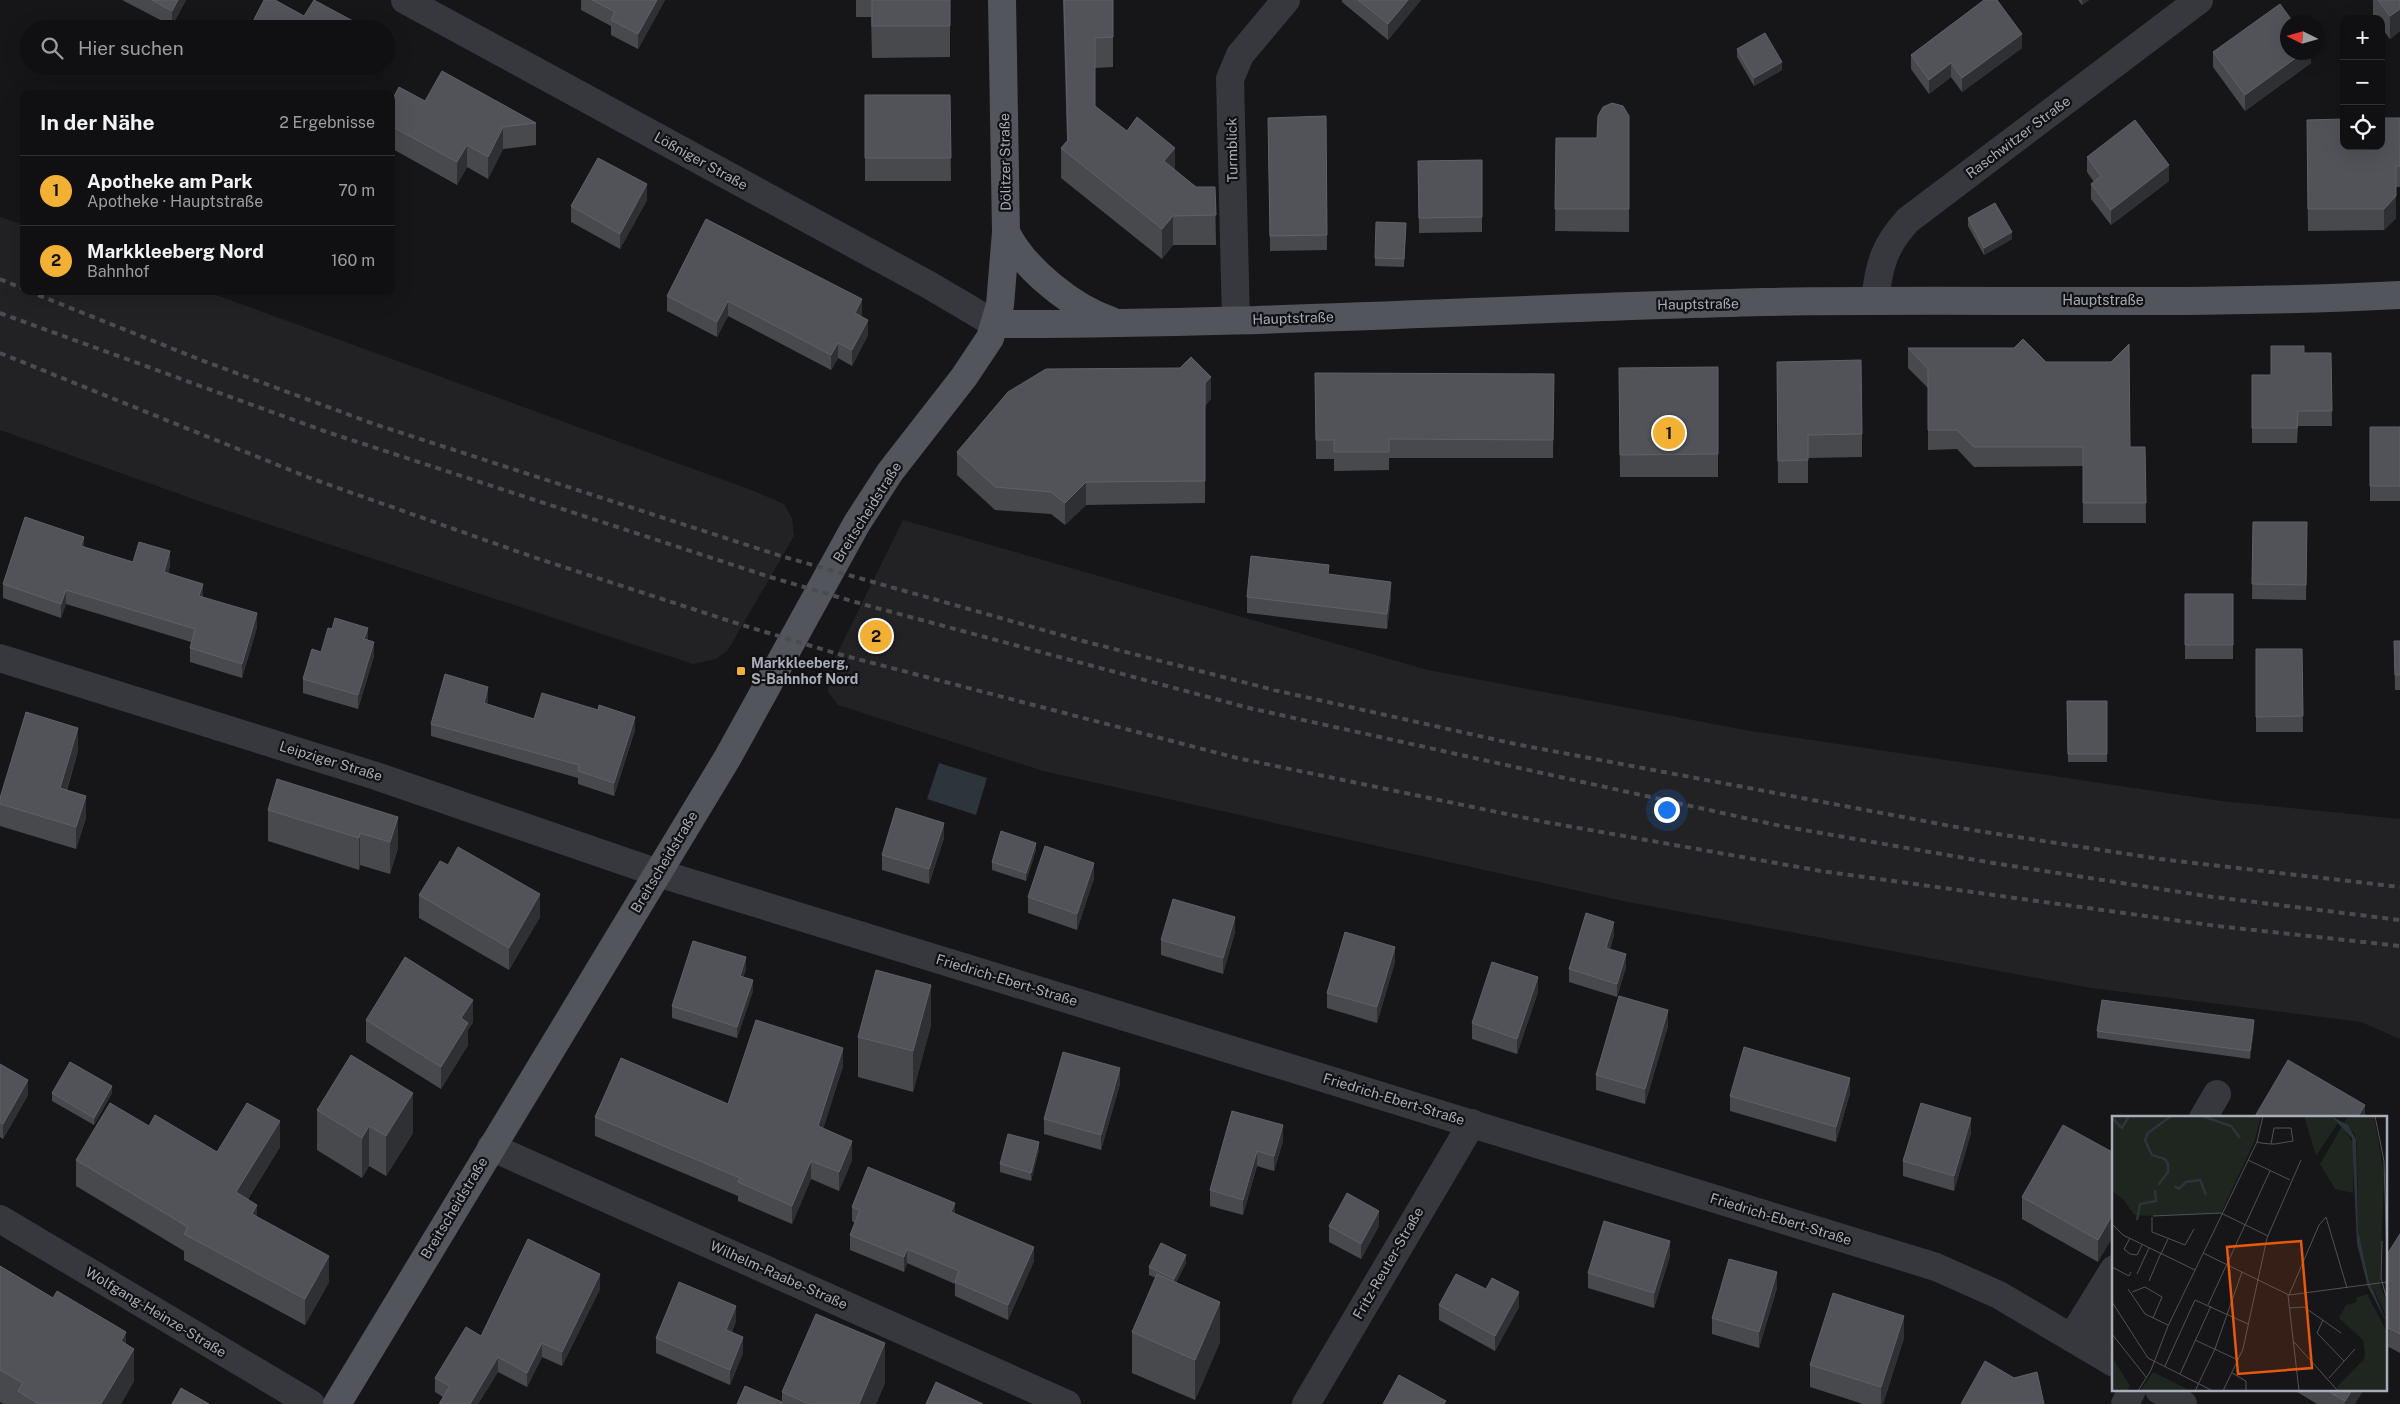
<!DOCTYPE html>
<html lang="de">
<meta charset="utf-8">
<style>
body{margin:0;font-family:"Public Sans",sans-serif;background:#19191b;color:#f1f3f6}
.controls{position:absolute;right:15px;top:15px;display:grid;overflow:hidden;border-radius:10px;box-shadow:0 5px 20px #0002}
.controls button{width:45px;height:45px;display:grid;place-items:center;padding:0;border:0;border-bottom:1px solid #303032;background:#101012;color:#f1f3f6;font:25px sans-serif}
.compass{position:absolute;left:2280px;top:15px;width:45px;height:45px;border-radius:50%;background:#101012;box-shadow:0 5px 20px #0002;rotate:275deg}
.you{position:absolute;left:1666px;top:809px;width:18px;height:18px;margin:-12px;border:4px solid #fff;border-radius:50%;background:#1a73e8;box-shadow:0 0 0 8px #1a73e833}
.badge{display:grid;place-items:center;width:32px;height:32px;border-radius:50%;background:#f2b134;color:#111;font-size:16px;font-weight:700}
.pin{position:absolute;translate:-50% -50%;border:2px solid #fff;box-shadow:0 1px 5px #0006}
.list{margin:0;padding:0;list-style:none}
h2{display:flex;justify-content:space-between;align-items:center;height:65px;margin:0;padding:0 20px;font-size:21px}
h2 small{font-size:16px;font-weight:400;color:#9c9d9f}
.list li{display:grid;grid-template-columns:32px 1fr auto;gap:15px;align-items:center;box-sizing:border-box;height:70px;padding:0 20px;border-top:1px solid #303032}
.list b{display:block;font-size:19px;white-space:nowrap}
.list p{margin:0;font-size:16px;white-space:nowrap;color:#9c9d9f}
.list em{font-size:16px;font-style:normal;color:#9c9d9f}
.icon{flex:none;width:28px;height:28px;fill:none;stroke:currentColor;stroke-width:2;stroke-linecap:round;stroke-linejoin:round}
.map{position:relative;flex:none;width:2400px;height:1404px;overflow:hidden}
.search{position:absolute;background:#101012;box-shadow:0 5px 20px #0002;left:20px;top:20px;width:375px;height:55px;display:flex;align-items:center;gap:12px;box-sizing:border-box;padding:0 18px;border-radius:28px;color:#9c9d9f;font-size:19px}
.panel{position:absolute;background:#101012;box-shadow:0 5px 20px #0002;left:20px;top:90px;width:375px;height:205px;border-radius:10px}
.map>svg:first-child{display:block}
</style>
<div class="map">
<svg width="2400" height="1404" viewBox="0 0 2400 1404">
<rect width="100%" height="100%" fill="#161618"/>
<path fill="#222225" d="M0,217L24,225V291H205L754,491L784,504L792,518L794,536L728,650L716,659L693,664L213,506L0,430Z
M903,520L1428,670L1751,731L2221,801L2400,819V1039L2361,1022L2091,988L1623,901L1043,771L838,705L828,692L829,670Z"/>
<path fill="#2c353c" d="M939,763L987,778L976,815L927,799Z"/>
<g fill="none" stroke-linecap="round" stroke-linejoin="round">
<path stroke="#37383d" stroke-width="28" d="M405,0L929,285L995,324
M1875,300C1879,265 1884,246 1908,220L2199,0
M1236,320L1230,79L1240,55L1286,0
M0,658L376,776L658,873L1936,1267L1999,1295L2114,1363
M2203,1118L2217,1094
M491,1147L1067,1404
M0,1219L311,1404
M2072,1337L2114,1269
M2091,1349L2114,1313
M2159,1390L2183,1404
M1306,1404L1472,1123
M2125,1404L2132,1390"/>
<path stroke="#53555c" stroke-width="28" d="M1006,232C1024,269 1073,308 1112,321
M995,324C1252,325 1508,308 1765,302C1976,298 2189,306 2400,295
M337,1404L728,757L857,523L890,472L964,377L990,338L1000,305L1006,232L1002,0"/>
<path stroke="#4a4c52" stroke-width="4" stroke-dasharray="6 5" stroke-linecap="butt" d="M0,279L24,289
M28,291L201,360L374,424L781,556L1075,639L1274,690L1515,744L1972,830L2160,859L2400,887
M0,313L324,431L770,577L862,604L1249,708L1781,826L1993,863L2206,896L2400,920
M0,353L310,478L533,557L742,625L838,654L1237,758L1545,822L1821,871L2217,926L2400,946"/>
</g>
<path fill="#47494d" d="M122,0H186L172,26Z
M581,0H665L638,49L611,35V26L581,10Z
M856,0H950V57L872,58L871,17H856Z
M1063,0H1113V67L1095,68V106L1196,187H1215L1216,245H1173L1162,259L1061,178V148L1067,141Z
M1342,0H1421L1388,40L1342,2Z
M2078,0H2089L2082,5Z
M2373,0H2400V31L2390,39L2381,27V19H2375L2373,17Z
M2022,48L1962,92L1951,77L1929,94L1911,69V55Z
M1737,49L1782,70L1754,86L1737,57Z
M2213,52H2311V63L2245,111L2213,67Z
M277,66H286L284,70Z
M318,66H337L333,74Z
M865,95H950L951,181H865Z
M425,101L536,123V145L503,149L488,179L467,167L457,185L391,148V102Z
M1326,116L1327,250L1270,251L1268,118Z
M1629,116V232L1555,231L1556,138H1597Z
M2400,118V187H2396V218L2384,230L2308,231L2307,141Z
M2087,157L2169,181L2111,225L2091,199V184L2094,182L2087,172Z
M1482,160V232L1419,233L1418,161Z
M647,200L620,249L571,222V206Z
M1968,218L2012,239L1984,255L1968,226Z
M706,219L862,314L861,316L868,335L852,366L838,358L831,370L728,316L717,337L667,311V296Z
M1406,223L1404,267L1375,266V258Z
M1908,348L2130,447H2145L2146,523H2083V466L1974,467L1957,449L1928,450V388L1908,368Z
M2304,353H2331L2332,426H2298L2297,443H2252V375H2271Z
M1777,362L1862,434V457L1808,458V483H1778Z
M1718,367V477H1620L1619,368Z
M1315,373L1554,374L1553,458H1389V470L1334,471V459H1316Z
M1211,399L1205,406V503L1086,505L1065,525L1051,514L995,510L957,475V452Z
M2370,427H2400V501H2370Z
M2253,522H2307L2306,600L2252,599Z
M84,547L133,562L170,566L168,574L203,597L257,627L242,678L190,662V648L191,642L66,604L61,618L3,598V584Z
M2185,594H2233V659H2185Z
M1247,597H1391L1387,629L1247,613Z
M368,640L374,656L358,709L303,693V679L321,652Z
M2394,641H2400V690H2395Z
M2256,649H2302L2303,732H2256Z
M488,700L487,704L534,719L598,710L635,730L614,796L578,784V778L431,736V724Z
M2067,701H2107V762H2068Z
M78,751L67,790L86,818L76,849L0,826V798Z
M268,810L398,817V848L390,874L360,865L359,870L268,841Z
M944,838L929,884L882,870V855Z
M1036,850L1026,881L992,870V862Z
M1094,878L1077,930L1028,913V897Z
M419,895L540,917L509,970L419,918Z
M1235,932L1223,974L1161,955V940Z
M1614,935L1610,949L1626,967L1617,997L1569,982V969Z
M1395,962L1377,1023L1327,1008V993Z
M746,969L743,977L753,991L737,1038L672,1018V1006Z
M1538,992L1517,1054L1472,1039V1023Z
M366,1020L473,1022L468,1030V1045L441,1089L366,1042Z
M931,1025L913,1092L858,1077V1037Z
M1668,1026L1645,1104L1596,1090V1075Z
M2254,1028L2250,1059L2097,1038V1031Z
M0,1064L28,1095L3,1139L0,1137Z
M843,1066L823,1129L852,1160L839,1191L811,1179L792,1224L738,1201V1196L595,1136V1117L728,1104Z
M1120,1084L1101,1150L1044,1134V1119Z
M52,1093H112L94,1125L52,1101Z
M1850,1093L1836,1142L1730,1111V1096Z
M317,1110L413,1133L386,1176L369,1166L362,1178L317,1150Z
M1232,1111L1283,1141L1274,1171L1257,1166L1243,1215L1210,1206V1190Z
M1971,1133L1954,1191L1903,1176V1161Z
M280,1147L248,1199L257,1217L329,1282L305,1325L184,1260V1251L76,1186V1160L217,1152Z
M1039,1150L1031,1181L1000,1172V1164Z
M2114,1153L2098,1262L2022,1219V1197Z
M852,1207L955,1214L1034,1261L1008,1320L955,1296V1284L907,1263L904,1272L850,1250V1235L855,1223L852,1221Z
M1329,1226H1379L1361,1259L1329,1242Z
M2400,1234V1353L2389,1347L2386,1256Z
M1670,1256L1654,1308L1588,1288V1273Z
M1186,1263L1176,1282L1220,1342L1195,1400L1132,1373V1332L1156,1278L1149,1275V1267Z
M0,1266L126,1344L134,1381L121,1404H3L0,1402Z
M1777,1288L1759,1348L1712,1334V1318Z
M600,1289L562,1366L542,1357L527,1387L498,1372L478,1404H439L443,1397L435,1392V1378L481,1336Z
M1439,1305L1519,1307L1495,1351L1439,1320Z
M736,1321L732,1332L743,1353L730,1385L656,1353V1338Z
M1904,1338L1883,1404H1863L1810,1387V1365Z
M885,1383L876,1404H737L782,1402V1392Z
M2294,1390H2363L2355,1404H2317Z"/>
<path fill="#2f3033" d="M178,0H186L172,26V11Z
M657,0H665L638,49V34Z
M1408,0H1421L1388,40V24Z
M2082,0H2089L2082,5Z
M2400,9V31L2390,39V16Z
M353,21V29H349Z
M2022,34V48L1962,92V78Z
M2304,52H2311V63L2245,111V95Z
M1782,62V70L1754,86V78Z
M1951,63V77L1929,94V80Z
M333,66H337L333,74Z
M503,127V149L488,179V157Z
M467,145V167L457,185V162Z
M1175,148V178L1164,161Z
M2169,165V181L2111,225V210Z
M647,184V200L620,249V234Z
M2396,196V218L2384,230V209Z
M1173,216V245L1162,259V229Z
M2012,232V239L1984,255V248Z
M862,299V314L855,328V313Z
M728,301V316L717,337V322Z
M868,320V335L852,366V350Z
M838,343V358L831,370V355Z
M1211,377V399L1205,406V383Z
M1086,482V505L1065,525V503Z
M84,537V552L81,546Z
M170,551V566L164,587V572Z
M1391,582V597L1387,629V614Z
M203,584V598L199,596Z
M66,590V604L61,618V604Z
M257,613V627L242,678V664Z
M368,628V642L364,639Z
M374,642V656L358,709V695Z
M488,687V700L484,716V703Z
M635,717V730L614,796V783Z
M78,728V751L60,810V788Z
M86,796V818L76,849V827Z
M398,817V848L390,874V842Z
M944,823V838L929,884V869Z
M360,833V865L359,870V838Z
M1036,843V850L1026,881V873Z
M1094,863V878L1077,930V914Z
M540,894V917L509,970V948Z
M1235,917V932L1223,974V958Z
M1614,922V935L1606,961V948Z
M1395,947V962L1377,1023V1007Z
M1626,954V967L1617,997V984Z
M746,957V969L740,987V976Z
M1538,977V992L1517,1054V1039Z
M753,980V991L737,1038V1027Z
M931,985V1025L913,1092V1051Z
M473,1000V1022L468,1030V1045L441,1089V1067L461,1018Z
M1668,1010V1026L1645,1104V1089Z
M2254,1020V1028L2250,1059V1051Z
M843,1048V1066L818,1145V1126Z
M1120,1068V1084L1101,1150V1135Z
M1850,1078V1093L1836,1142V1127Z
M28,1080V1095L3,1139V1124Z
M112,1086V1093L94,1125V1118Z
M413,1093V1133L386,1176V1136Z
M2365,1105V1118H2357Z
M1971,1118V1133L1954,1191V1176Z
M280,1121V1147L236,1218V1192Z
M1283,1125V1141L1274,1171V1156Z
M369,1126V1166L362,1178V1138Z
M852,1141V1160L839,1191V1172Z
M1039,1142V1150L1031,1181V1173Z
M1257,1151V1166L1243,1215V1200Z
M811,1161V1179L792,1224V1206Z
M955,1203V1218L951,1212Z
M257,1205V1230L252,1214Z
M1379,1211V1226L1361,1259V1244Z
M2114,1212V1235L2098,1262V1240Z
M1670,1241V1256L1654,1308V1293Z
M1034,1247V1261L1008,1320V1305Z
M907,1249V1263L904,1272V1257Z
M1186,1255V1263L1174,1287V1279Z
M329,1256V1282L305,1325V1299Z
M1777,1272V1288L1759,1348V1332Z
M600,1274V1289L562,1366V1352Z
M1519,1292V1307L1495,1351V1336Z
M1220,1302V1342L1195,1400V1360Z
M736,1306V1321L726,1345V1330Z
M1904,1316V1338L1883,1404H1881V1387Z
M2389,1328V1347L2386,1351V1331Z
M126,1332V1363L134,1349V1381L121,1404H101L121,1341Z
M743,1337V1353L730,1385V1370Z
M542,1343V1357L527,1387V1373Z
M885,1343V1383L876,1404H859Z
M498,1357V1372L478,1404H470Z
M2352,1390H2363L2355,1404H2345V1401Z"/>
<path fill="#525359" stroke="#5f6168" d="M152,0H178L172,11Z
M264,0H275L304,16L314,0L353,21L349,29H249Z
M592,0H657L638,34L611,20L615,12Z
M872,0H950V26H872Z
M1064,0H1113V37L1095,38V106L1127,131L1137,117L1175,148L1164,161L1196,187H1215L1216,215L1173,216L1162,229L1061,148L1068,140Z
M1358,0H1408L1388,24Z
M1984,0H1997L2022,34L1962,78L1951,63L1929,80L1911,55Z
M2378,0H2400V9L2390,16Z
M2280,4L2293,22H2288V52H2304L2245,95L2213,52Z
M1765,33L1782,62L1754,78L1737,49Z
M442,71L536,123L503,127L488,157L467,145L457,162L391,126V102L399,87L425,101Z
M865,95H950L951,158H865Z
M1612,103L1623,106L1629,116V209H1555L1556,138H1597L1598,116L1603,107Z
M1326,116L1327,235L1270,236L1268,118Z
M2381,118H2400V166H2396V196L2384,209H2308L2307,120L2344,119V146H2381Z
M2135,120L2169,165L2111,210L2091,184L2101,176L2087,157Z
M598,158L647,184L620,234L571,206Z
M1482,160V217L1419,218L1418,161Z
M1995,203L2012,232L1984,248L1968,218Z
M706,219L862,299L855,313L868,320L852,350L838,343L831,355L728,301L717,322L667,296Z
M1376,222L1406,223L1404,259L1375,258Z
M2023,339L2046,362H2111L2129,344L2130,447H2145L2146,503H2083V447H1974L1957,430H1928V369L1908,348H2014Z
M2271,346H2304V353H2331L2332,411H2298L2297,428H2252V375H2271Z
M1191,357L1211,377L1205,383V481L1086,482L1065,503L1051,492L995,487L957,452L1008,392L1046,369L1180,368Z
M1861,360L1862,434L1808,435V460L1778,461L1777,362Z
M1718,367V454L1620,455L1619,368Z
M1315,373L1554,374L1553,440L1389,439V452H1334V440H1316Z
M2370,427H2400V486H2370Z
M25,517L84,537L81,546L133,562L139,542L170,551L164,572L203,584L199,596L257,613L242,664L190,648L195,629L66,590L61,604L3,584Z
M2253,522H2307L2306,585L2252,584Z
M1251,556L1329,565L1328,574L1391,582L1387,614L1247,597Z
M2185,594H2233V645H2185Z
M335,618L368,628L364,639L374,642L358,695L303,679L312,649L321,652L328,628L332,629Z
M2394,641H2400V675H2395Z
M2256,649H2302L2303,716L2256,717Z
M445,674L488,687L484,703L534,719L542,693L598,710L599,705L635,717L614,783L578,771L579,765L431,724Z
M2067,701H2107V754H2068Z
M26,712L78,728L60,788L86,796L76,827L0,804V798Z
M277,779L398,817L390,842L360,833L359,838L268,810Z
M896,808L944,823L929,869L882,855Z
M1001,831L1036,843L1026,873L992,862Z
M1045,846L1094,863L1077,914L1028,897Z
M458,847L540,894L509,948L419,895L440,861L448,865Z
M1173,899L1235,917L1223,958L1161,940Z
M1586,913L1614,922L1606,948L1626,954L1617,984L1569,969Z
M1345,932L1395,947L1377,1007L1327,993Z
M693,941L746,957L740,976L753,980L737,1027L672,1006Z
M405,957L473,1000L461,1018L468,1023L441,1067L366,1020Z
M1492,962L1538,977L1517,1039L1472,1023Z
M876,970L931,985L913,1051L858,1037Z
M1619,996L1668,1010L1645,1089L1596,1075Z
M2102,1000L2254,1020L2250,1051L2097,1031Z
M756,1020L843,1048L818,1126L852,1141L839,1172L811,1161L792,1206L738,1182L740,1178L595,1117L621,1058L728,1104Z
M1744,1047L1850,1078L1836,1127L1730,1096Z
M1063,1052L1120,1068L1101,1135L1044,1119Z
M351,1055L413,1093L386,1136L369,1126L362,1138L317,1110Z
M2288,1060L2365,1105L2357,1118H2254Z
M70,1062L112,1086L94,1118L52,1093Z
M0,1064L28,1080L3,1124L0,1122Z
M110,1103L149,1126L155,1115L217,1152L247,1103L280,1121L236,1192L257,1205L252,1214L329,1256L305,1299L184,1234L188,1227L76,1160Z
M1921,1103L1971,1118L1954,1176L1903,1161Z
M1232,1111L1283,1125L1274,1156L1257,1151L1243,1200L1210,1190Z
M2063,1125L2114,1153V1212L2098,1240L2022,1197Z
M1008,1134L1039,1142L1031,1173L1000,1164Z
M868,1167L955,1203L951,1212L1034,1247L1008,1305L955,1282L959,1271L907,1249L904,1257L850,1235L860,1210L852,1207Z
M1347,1193L1379,1211L1361,1244L1329,1226Z
M1604,1221L1670,1241L1654,1293L1588,1273Z
M2400,1234V1334L2389,1328L2386,1331V1256Z
M528,1239L600,1274L562,1352L542,1343L527,1373L498,1357L470,1404H439L450,1386L435,1378L466,1327L481,1336Z
M1161,1243L1186,1255L1174,1279L1149,1267Z
M1729,1259L1777,1272L1759,1332L1712,1318Z
M0,1266L53,1298L57,1291L126,1332L121,1341L134,1349L101,1404H39L18,1391L23,1383L0,1370Z
M1157,1274L1220,1302L1195,1360L1132,1332Z
M1456,1274L1486,1289L1492,1278L1519,1292L1495,1336L1439,1305Z
M679,1282L736,1306L726,1330L743,1337L730,1370L656,1338Z
M1833,1293L1904,1316L1881,1387L1810,1365Z
M816,1314L885,1343L859,1404H809L782,1392Z
M1985,1361L2014,1378L2037,1372L2044,1404H1961Z
M1399,1375L1446,1401L1444,1404H1383Z
M936,1382L983,1404H926Z
M745,1386L782,1402V1404H737Z
M181,1388L209,1404H172Z
M2326,1390H2352L2345,1401Z"/>
<rect fill="#f2b134" stroke="#111113" stroke-width="2" x="736" y="666" width="10" height="10" rx="2.5"/>
<g text-anchor="middle" stroke-width="4.5" stroke-linejoin="round" paint-order="stroke">
<g font-size="14" fill="#a8adb8" stroke="#111113">
<text transform="translate(2018 137) rotate(-37)" y="5">Raschwitzer Straße</text>
<text transform="translate(1232 150) rotate(-91)" y="5">Turmblick</text>
<text transform="translate(701 161) rotate(29)" y="5">Lößniger Straße</text>
<text transform="translate(1005 162) rotate(-91)" y="5">Dölitzer Straße</text>
<text x="2103" y="305">Hauptstraße</text>
<text transform="translate(1698 304) rotate(-1)" y="5">Hauptstraße</text>
<text transform="translate(1293 318) rotate(-2)" y="5">Hauptstraße</text>
<text transform="translate(867 512) rotate(-58)" y="5">Breitscheidstraße</text>
<text transform="translate(331 761) rotate(17)" y="5">Leipziger Straße</text>
<text transform="translate(664 862) rotate(-59)" y="5">Breitscheidstraße</text>
<text transform="translate(1007 980) rotate(17)" y="5">Friedrich-Ebert-Straße</text>
<text transform="translate(1394 1099) rotate(17)" y="5">Friedrich-Ebert-Straße</text>
<text transform="translate(454 1208) rotate(-59)" y="5">Breitscheidstraße</text>
<text transform="translate(1781 1219) rotate(17)" y="5">Friedrich-Ebert-Straße</text>
<text transform="translate(1388 1263) rotate(-60)" y="5">Fritz-Reuter-Straße</text>
<text transform="translate(779 1275) rotate(24)" y="5">Wilhelm-Raabe-Straße</text>
<text transform="translate(156 1312) rotate(31)" y="5">Wolfgang-Heinze-Straße</text>
</g>
<g font-size="14" font-weight="bold" fill="#a8adb8" stroke="#111113" text-anchor="start">
<text x="751" y="668">Markkleeberg,<tspan x="751" dy="16">S-Bahnhof Nord</tspan></text>
</g>
</g>
<g transform="translate(2112 1116)">
<rect width="275" height="275" fill="#161618"/>
<path d="M0,0H149L143,24L109,97L41,100L22,99L12,84L0,75ZM192,0H218L226,7L204,40ZM238,0H262L272,57L268,169L275,187V201L257,165L246,114L245,28L243,18L232,6ZM230,10L241,27V77L223,73L208,48ZM255,178L275,216V275H226L225,271L252,243L253,236L251,224L227,202L234,189L245,186L244,182ZM0,241L18,270L15,275H3L0,271ZM41,256L75,273L74,275H28Z" fill="#1e261f"/>
<path d="M219,0L236,9L244,23L246,114L257,165L275,207L256,171L245,128L240,22Z" fill="#2c353c"/>
<path fill="none" stroke="#2c353c" stroke-width="2.5" d="M90,0L119,10L128,22M0,2L10,12L17,0M46,69L56,56V48L53,43L40,39L33,24L36,17L59,0M62,70L67,73L74,66L88,64L94,79M25,104L28,88L44,85L43,74"/>
<path fill="none" stroke="#505258" stroke-width="1" d="M263,0L272,45L275,143M145,26L149,27L159,28H163L181,25L179,12H162L159,28M136,44L178,64M41,100L109,97L156,120M40,101V116L73,129L82,113M214,101L235,172M0,108L11,119L83,154M18,122L12,133L18,138L25,139L30,129M270,125L269,162L275,184M91,137L177,179L275,166M49,138L56,123M0,151L17,160L19,156M25,158L37,132M37,165L49,137M16,173L33,198L56,209M20,176L33,171L50,181L41,202M176,179L187,275M177,179L207,109L214,101M0,186L36,242L101,275M96,189L158,55M178,192L192,191L229,217M211,204L205,217L232,245M0,218L34,261M83,224L126,244M182,226L226,275M53,250L83,184L136,208M120,257L134,265V275M68,258L99,190M217,262L243,233M26,275L39,254L56,210L145,26L151,0M83,275L103,233L130,156M111,275L131,233L155,122L189,44"/>
<path fill="#e8590c" fill-opacity="0.15" stroke="#e8590c" stroke-width="2.5" d="M189,125L200,252L126,258L115,131Z"/>
<rect width="275" height="275" fill="none" stroke="#a8adb8" stroke-width="2.5"/>
</g>
</svg>
<div class="controls">
<button>+</button>
<button>−</button>
<button><svg class="icon" aria-label="locate" viewBox="0 0 24 24"><circle cx="12" cy="12" r="6"/><path d="M12 2v4M12 18v4M2 12h4M18 12h4"/></svg></button>
</div>
<svg class="compass" viewBox="-18 -18 36 36"><path d="M0-13l5 13h-10z" fill="#e53935"/><path d="M0 13l5-13h-10z" fill="#9c9d9f"/></svg>
<div class="you"></div>
<div class="pin badge" style="left:1669px;top:433px">1</div>
<div class="pin badge" style="left:876px;top:636px">2</div>
<div class="search"><svg class="icon" aria-label="search" viewBox="0 0 24 24"><circle cx="10" cy="10" r="6"/><path d="M15 15l6 6"/></svg>Hier suchen</div>
<section class="panel">
<h2>In der Nähe<small>2 Ergebnisse</small></h2>
<ul class="list">
<li><span class="badge">1</span><div><b>Apotheke am Park</b><p>Apotheke · Hauptstraße</p></div><em>70 m</em></li>
<li><span class="badge">2</span><div><b>Markkleeberg Nord</b><p>Bahnhof</p></div><em>160 m</em></li>
</ul>
</section>
</div>
